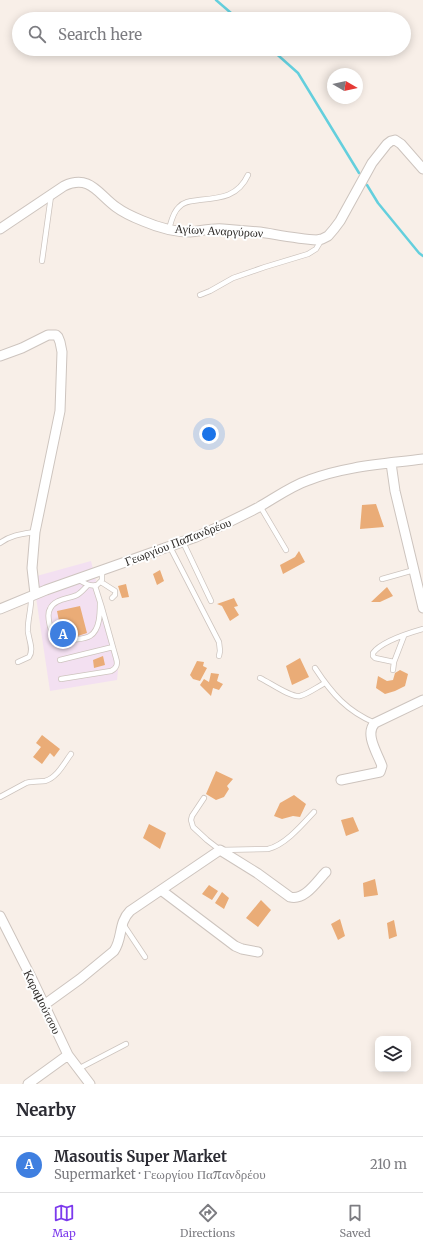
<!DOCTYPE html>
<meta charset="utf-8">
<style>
body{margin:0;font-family:Merriweather,serif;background:#f2f2f3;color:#2b2b33}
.controls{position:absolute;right:12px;bottom:12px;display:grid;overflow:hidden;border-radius:8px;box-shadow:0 2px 10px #0003}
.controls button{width:36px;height:36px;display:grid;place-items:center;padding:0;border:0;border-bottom:1px solid #e1e1e2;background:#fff;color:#2b2b33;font:20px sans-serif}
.compass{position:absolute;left:327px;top:68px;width:36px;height:36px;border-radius:50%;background:#fff;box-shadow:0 2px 10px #0003;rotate:99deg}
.you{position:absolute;left:209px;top:434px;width:14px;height:14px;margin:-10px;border:3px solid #fff;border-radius:50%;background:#1a73e8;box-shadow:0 0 0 6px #1a73e833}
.badge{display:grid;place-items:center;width:26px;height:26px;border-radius:50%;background:#7c3aed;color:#fff;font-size:13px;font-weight:700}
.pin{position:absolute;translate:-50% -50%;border:2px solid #fff;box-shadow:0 1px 4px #0006}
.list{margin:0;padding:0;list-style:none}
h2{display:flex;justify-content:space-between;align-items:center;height:52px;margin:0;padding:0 16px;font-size:17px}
h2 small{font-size:13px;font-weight:400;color:#7c7c81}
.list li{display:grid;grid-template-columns:26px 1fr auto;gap:12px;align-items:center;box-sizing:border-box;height:56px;padding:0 16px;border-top:1px solid #e1e1e2}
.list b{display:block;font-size:15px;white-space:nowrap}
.list p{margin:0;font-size:13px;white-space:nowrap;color:#7c7c81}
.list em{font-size:13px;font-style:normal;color:#7c7c81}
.icon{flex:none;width:22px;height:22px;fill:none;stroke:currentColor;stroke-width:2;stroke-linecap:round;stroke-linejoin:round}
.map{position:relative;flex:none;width:423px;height:1084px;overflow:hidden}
.search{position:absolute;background:#fff;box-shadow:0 2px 10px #0003;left:12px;right:12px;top:12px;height:44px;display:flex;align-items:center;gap:10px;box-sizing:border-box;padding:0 14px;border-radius:22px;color:#7c7c81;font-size:15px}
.sheet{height:108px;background:#fff}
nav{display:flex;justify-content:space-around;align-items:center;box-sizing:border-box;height:56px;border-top:1px solid #e1e1e2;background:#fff;font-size:11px;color:#7c7c81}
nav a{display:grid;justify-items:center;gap:2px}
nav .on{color:#7c3aed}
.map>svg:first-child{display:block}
</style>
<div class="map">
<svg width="423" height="1084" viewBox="0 0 423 1084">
<rect width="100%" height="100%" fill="#f8efe8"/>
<path fill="#f3e0f1" d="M91,561L118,670L117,680L50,691L33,577Z"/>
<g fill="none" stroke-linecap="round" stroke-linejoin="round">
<path stroke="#64cfdd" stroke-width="2.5" d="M216,0L238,19
M271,49L298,73L359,173
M367,185L378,203L419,253L423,256"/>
</g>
<path fill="#eaac77" d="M376,504L384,527L360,529L362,505Z
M299,551L305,562L283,574L280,565L295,557Z
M160,570L164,581L157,585L153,574Z
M126,584L129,597L122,598L118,586Z
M387,587L393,596L380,602H371Z
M234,598L238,606L234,607L239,615L230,621L222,606L217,604Z
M80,606L87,633L63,641L57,611Z
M103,656L105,665L94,668L93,660Z
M300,658L309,677L292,685L286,666Z
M197,661L204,662L203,666L207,668L200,681L193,679L190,675Z
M400,670L408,674L405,686L395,691L385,694L376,688L378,676L387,681L393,680L395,673Z
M211,673L219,674L217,681L223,684L219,690L213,688L211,696L200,685L204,679L209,682Z
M42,735L60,749L54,757L50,753L42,764L33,757L41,747L36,743Z
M216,771L233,779L227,786L229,789L224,797L216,800L206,794Z
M294,795L306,804L300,817L293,816L282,819L274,816L280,803Z
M353,817L359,831L346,836L341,820Z
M149,824L166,833L160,849L143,838Z
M375,879L378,895L364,897L363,883Z
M209,885L218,891L212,900L202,894Z
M222,892L229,898L224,909L215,903Z
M261,900L271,910L258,927L246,918Z
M340,919L345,936L338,940L331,924Z
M394,920L397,936L389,939L387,923Z"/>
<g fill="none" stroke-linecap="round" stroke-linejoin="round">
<g stroke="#cdc4be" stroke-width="6">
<path id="service" d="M169,229C171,222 173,212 179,207C184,201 192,201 199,200C220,198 238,197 248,175
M42,261L51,196
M200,295L210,291L233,278L265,267L308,254L316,249L322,239
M260,506L286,550
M183,542L211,601
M0,543C11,535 22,534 35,532
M170,547L219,642L220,651L219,656
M78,579C84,583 90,587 97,585L102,580V571
M382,579L414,570
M101,582L115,591V595L112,598
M88,585C84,589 81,593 77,595C68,599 54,599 50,609C46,615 51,636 57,640C62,643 67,641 72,640C77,639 85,639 90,636C100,630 100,613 100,602
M60,660L113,647
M18,662L29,657C34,650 29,640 28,632C27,620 32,608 31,596
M394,662L404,636
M315,668C332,694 347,711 375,723
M393,670L394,662L375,658L373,656V653C382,641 409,633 423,629
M260,678C269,682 291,698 300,696C308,694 317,687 325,683
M61,679L111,671C117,668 118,664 116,658L102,608L95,586
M0,797L26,783C32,781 38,782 45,781C57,778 64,763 71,754
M204,798L192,816L191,820L193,827L207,840L220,850L268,849C285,845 302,825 314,812
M123,924L145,957
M78,1069L126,1044"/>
</g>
<g stroke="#cdc4be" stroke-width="11">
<path id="minor" d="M0,229L64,186C90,174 98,194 116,207C124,213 133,217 143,221C157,227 174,232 190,232C201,231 212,228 223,229C236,230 248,231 260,232C279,235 298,239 317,240L322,239L328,236L334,229L340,221L372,163L387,144L391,141L395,140L401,144L423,169
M0,356L22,348L48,335H56L58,337L60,342L62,352L60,411L35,532L32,568L35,594
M391,463L395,491L423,608
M0,609L46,590L196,537C217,528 238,518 259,507C275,498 291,486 309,480C345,466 385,464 423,459
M341,780L380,772L382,766C378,754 364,734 375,723L423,700
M161,890L235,946L242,949L258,952
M0,916L33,981L68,1055L90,1084
M44,1005L80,979L114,951C123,938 118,923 130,911L220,850L257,873L290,897C305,901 317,881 326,872
M28,1084L68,1055"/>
</g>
<use href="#service" stroke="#fff" stroke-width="4.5"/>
<use href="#minor" stroke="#fff" stroke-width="9"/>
</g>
<g text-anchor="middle" stroke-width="4" stroke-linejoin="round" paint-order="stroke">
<g font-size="12" fill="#2d2a27" stroke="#fefefe">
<text transform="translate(219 231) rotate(3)" y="4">Αγίων Αναργύρων</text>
<text transform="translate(178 542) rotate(-21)" y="4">Γεωργίου Παπανδρέου</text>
<text transform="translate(42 1002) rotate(64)" y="4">Καραμούτσου</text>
</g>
</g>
</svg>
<div class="controls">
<button><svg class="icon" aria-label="layers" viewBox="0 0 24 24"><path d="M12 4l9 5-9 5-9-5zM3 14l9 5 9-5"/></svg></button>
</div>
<svg class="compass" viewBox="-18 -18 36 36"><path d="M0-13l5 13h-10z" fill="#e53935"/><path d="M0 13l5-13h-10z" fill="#7c7c81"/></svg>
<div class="you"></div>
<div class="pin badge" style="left:63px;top:634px;background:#3f7fe0">A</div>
<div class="search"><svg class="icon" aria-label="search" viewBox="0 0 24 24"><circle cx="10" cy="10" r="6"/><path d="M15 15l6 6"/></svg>Search here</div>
</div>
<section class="sheet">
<h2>Nearby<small></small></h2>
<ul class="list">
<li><span class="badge" style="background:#3f7fe0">A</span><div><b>Masoutis Super Market</b><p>Supermarket · Γεωργίου Παπανδρέου</p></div><em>210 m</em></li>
</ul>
</section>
<nav>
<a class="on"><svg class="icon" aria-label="map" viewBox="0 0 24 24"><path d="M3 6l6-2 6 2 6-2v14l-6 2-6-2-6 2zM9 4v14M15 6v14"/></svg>Map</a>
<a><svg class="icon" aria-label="directions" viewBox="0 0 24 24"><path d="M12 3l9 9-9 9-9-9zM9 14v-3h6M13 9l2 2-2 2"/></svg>Directions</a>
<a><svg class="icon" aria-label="saved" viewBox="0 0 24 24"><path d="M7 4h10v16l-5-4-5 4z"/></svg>Saved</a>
</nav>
